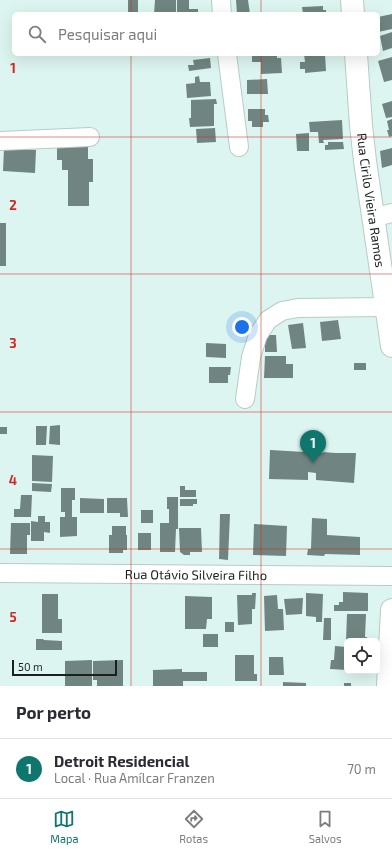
<!DOCTYPE html>
<html lang="pt">
<meta charset="utf-8">
<style>
body{margin:0;font-family:"Exo 2",sans-serif;background:#f7f7f7;color:#2b2b33}
.controls{position:absolute;right:12px;bottom:12px;display:grid;overflow:hidden;border-radius:6px;box-shadow:0 4px 16px #0002}
.controls button{width:36px;height:36px;display:grid;place-items:center;padding:0;border:0;border-bottom:1px solid #e1e1e2;background:#fff;color:#2b2b33;font:20px sans-serif}
.scale{position:absolute;left:12px;bottom:10px;width:105px;box-sizing:border-box;padding-left:4px;border:2px solid #192120;border-top:0;font-size:11px;line-height:14px;white-space:nowrap;color:#192120;-webkit-text-stroke:3px #ddf5f0;paint-order:stroke}
.you{position:absolute;left:242px;top:327px;width:14px;height:14px;margin:-10px;border:3px solid #fff;border-radius:50%;background:#1a73e8;box-shadow:0 0 0 6px #1a73e833}
.badge{display:grid;place-items:center;width:26px;height:26px;border-radius:50%;background:#0f766e;color:#fff;font-size:13px;font-weight:700}
.pin{position:absolute;translate:-50% -33px;filter:drop-shadow(0 1px 2px #0008)}
.pin::after{content:'';position:absolute;top:21px;width:14px;height:12px;background:inherit;clip-path:polygon(0 0,100% 0,50% 100%)}
.list{margin:0;padding:0;list-style:none}
h2{display:flex;justify-content:space-between;align-items:center;height:52px;margin:0;padding:0 16px;font-size:17px}
h2 small{font-size:13px;font-weight:400;color:#7c7c81}
.list li{display:grid;grid-template-columns:26px 1fr auto;gap:12px;align-items:center;box-sizing:border-box;height:60px;padding:0 16px;border-top:1px solid #e1e1e2}
.list b{display:block;font-size:15px;white-space:nowrap}
.list p{margin:0;font-size:13px;white-space:nowrap;color:#7c7c81}
.list em{font-size:13px;font-style:normal;color:#7c7c81}
.icon{flex:none;width:22px;height:22px;fill:none;stroke:currentColor;stroke-width:2;stroke-linecap:round;stroke-linejoin:round}
.map{position:relative;flex:none;width:392px;height:686px;overflow:hidden}
.search{position:absolute;background:#fff;box-shadow:0 4px 16px #0002;left:12px;right:12px;top:12px;height:44px;display:flex;align-items:center;gap:10px;box-sizing:border-box;padding:0 14px;border-radius:6px;color:#7c7c81;font-size:15px}
.sheet{height:112px;background:#fff}
nav{display:flex;justify-content:space-around;align-items:center;box-sizing:border-box;height:56px;border-top:1px solid #e1e1e2;background:#fff;font-size:11px;color:#7c7c81}
nav a{display:grid;justify-items:center;gap:2px}
nav .on{color:#0f766e}
.map>svg:first-child{display:block}
</style>
<div class="map">
<svg width="392" height="686" viewBox="0 0 392 686">
<rect width="100%" height="100%" fill="#ddf5f0"/>
<path fill="#708581" d="M128,0H138V14H128Z
M155,0H176V14H154Z
M177,0H189V9H198V14L177,13Z
M236,0H248L250,14H237Z
M323,6V10H326V14H303L302,7Z
M392,14V29L378,32V17Z
M392,32V48L383,51L380,36Z
M304,54H325L326,71L305,73V69H300V62H305Z
M277,55V58H281L282,73L261,74V62H252V56Z
M392,57V80L384,82L378,61Z
M210,58L211,68L189,71L188,65H194L193,60Z
M199,76L200,82H210L211,96L187,98L186,84L195,83V77Z
M267,79L268,94H247V80Z
M216,99L217,104H214V126L190,127L189,118H191V100Z
M392,101V117L386,118L382,104Z
M248,109H265V115H268L269,122H263V127H252V121H248Z
M392,119V136L389,137L387,130H389L387,121Z
M342,120L343,139L323,140L324,143H319L318,132H310L309,122Z
M215,128L216,142L197,143L196,129Z
M309,133V151H297L296,134Z
M328,142H343L344,149L325,150V145H328Z
M57,145H88V159H93V182H89V206H68V170H62V160H57Z
M4,148L36,150L35,173L3,171Z
M392,148V165L382,168L380,151Z
M0,223H6V266H0Z
M338,320L341,339L322,341L320,322Z
M303,323L306,348L292,349L288,325Z
M265,335H276L277,352H265Z
M206,343L226,344V358L206,357Z
M265,356H286V364H293V378H264Z
M354,363H366V370H354Z
M209,367H231L230,375H228V383H209Z
M60,425V445L49,444L50,426Z
M36,426H47L46,445H36Z
M0,427H7V434H0Z
M270,450L323,453V452L335,453H356L354,483L316,480V473L308,472V480L269,479Z
M32,455L53,456L52,482L32,481Z
M32,483L52,484L51,492L32,491Z
M180,486H185V490H196V497H180Z
M61,488H75V500H72V517H77V536L60,537V517H65V512H61Z
M21,495H32L31,517H14V509H20Z
M167,497H178V529H176L175,552H160V523H169V509H167Z
M80,498L104,499V513H80Z
M107,498H127L128,517H120V513H107Z
M180,499H197V504H193V506H180Z
M141,510H153V523H141Z
M220,514H230L228,560L219,559Z
M38,516H45V522H50V533L44,532V541H31V521L38,522Z
M312,518L327,519V535L360,537V555L325,554L324,556L307,555L308,549H311Z
M11,523H30V535H27V554H10Z
M254,524L287,526L286,556L253,555Z
M112,526H126V535H127V550H123V553H109V535H112Z
M179,528H201L202,552H190V555H184L180,552Z
M138,533H151V550H138Z
M343,592L368,593V611H334V605H339V602H343Z
M252,593H256L255,609H252V624L238,625L237,595H252Z
M306,593L323,594L322,622H316V617L306,616Z
M42,594H58V619H62V633H42Z
M277,595L278,609H283L284,630L265,631L264,596Z
M185,596L212,597V619H207L206,629H185Z
M303,598L302,614L286,615L284,599Z
M347,614H366L365,637H367V641H346Z
M324,618H331V640H323Z
M225,622H234V632H225Z
M203,634H218V647H203Z
M36,639H43L44,640L62,641V650H36Z
M335,646L347,647V670L330,669L331,660H334Z
M235,655H254V674H257V681H235Z
M269,657H283L284,675H269Z
M92,660V686H65V661Z
M123,660V686H97V680H93V661Z
M182,669V672H207V681H183V686H153V670Z
M283,682L306,683V686H283Z
M344,683H351V686H344Z"/>
<g fill="none" stroke-linecap="round" stroke-linejoin="round">
<g stroke="#b5ccc7" stroke-width="20">
<g id="minor">
<path d="M221,0L222,14"/>
<path d="M227,54L239,147"/>
<path d="M0,141L90,137"/>
<path d="M372,218L392,213"/>
<path d="M245,399L251,357L258,335L268,320L282,311L298,308L386,307"/>
<path id="s1" d="M0,573L392,576"/>
</g>
</g>
<g stroke="#b5ccc7" stroke-width="24">
<g id="major">
<path d="M352,0L353,14"/>
<path id="s2" d="M356,54L361,125L365,161L392,346"/>
<path d="M388,686L392,610"/>
</g>
</g>
<use href="#minor" stroke="#fff" stroke-width="18"/>
<use href="#major" stroke="#fff" stroke-width="22"/>
</g>
<path fill="none" stroke="#d62828" stroke-width="1" stroke-opacity="0.55" d="M131,0V14M261,0V14M131,54V686M261,54V686M0,137H392M0,274H392M0,412H392M0,549H392"/>
<g text-anchor="middle" stroke-width="3.5" stroke-linejoin="round" paint-order="stroke">
<g font-size="13" fill="#192120" stroke="#ddf5f0">
<text dy="5" stroke="none"><textPath href="#s2" startOffset="147">Rua Cirilo Vieira Ramos</textPath></text>
<text dy="5" stroke="none"><textPath href="#s1" startOffset="196">Rua Otávio Silveira Filho</textPath></text>
</g>
</g>
<g font-size="13" text-anchor="middle" font-weight="bold" fill="#d62828" stroke="#ddf5f0" stroke-width="3.5" stroke-linejoin="round" paint-order="stroke">
<text x="13" y="73">1</text>
<text x="13" y="210">2</text>
<text x="13" y="348">3</text>
<text x="13" y="485">4</text>
<text x="13" y="622">5</text>
</g>
</svg>
<div class="controls">
<button><svg class="icon" aria-label="locate" viewBox="0 0 24 24"><circle cx="12" cy="12" r="6"/><path d="M12 2v4M12 18v4M2 12h4M18 12h4"/></svg></button>
</div>
<div class="scale">50 m</div>
<div class="you"></div>
<div class="pin badge" style="left:313px;top:463px">1</div>
<div class="search"><svg class="icon" aria-label="search" viewBox="0 0 24 24"><circle cx="10" cy="10" r="6"/><path d="M15 15l6 6"/></svg>Pesquisar aqui</div>
</div>
<section class="sheet">
<h2>Por perto<small></small></h2>
<ul class="list">
<li><span class="badge">1</span><div><b>Detroit Residencial</b><p>Local · Rua Amílcar Franzen</p></div><em>70 m</em></li>
</ul>
</section>
<nav>
<a class="on"><svg class="icon" aria-label="map" viewBox="0 0 24 24"><path d="M3 6l6-2 6 2 6-2v14l-6 2-6-2-6 2zM9 4v14M15 6v14"/></svg>Mapa</a>
<a><svg class="icon" aria-label="directions" viewBox="0 0 24 24"><path d="M12 3l9 9-9 9-9-9zM9 14v-3h6M13 9l2 2-2 2"/></svg>Rotas</a>
<a><svg class="icon" aria-label="saved" viewBox="0 0 24 24"><path d="M7 4h10v16l-5-4-5 4z"/></svg>Salvos</a>
</nav>
